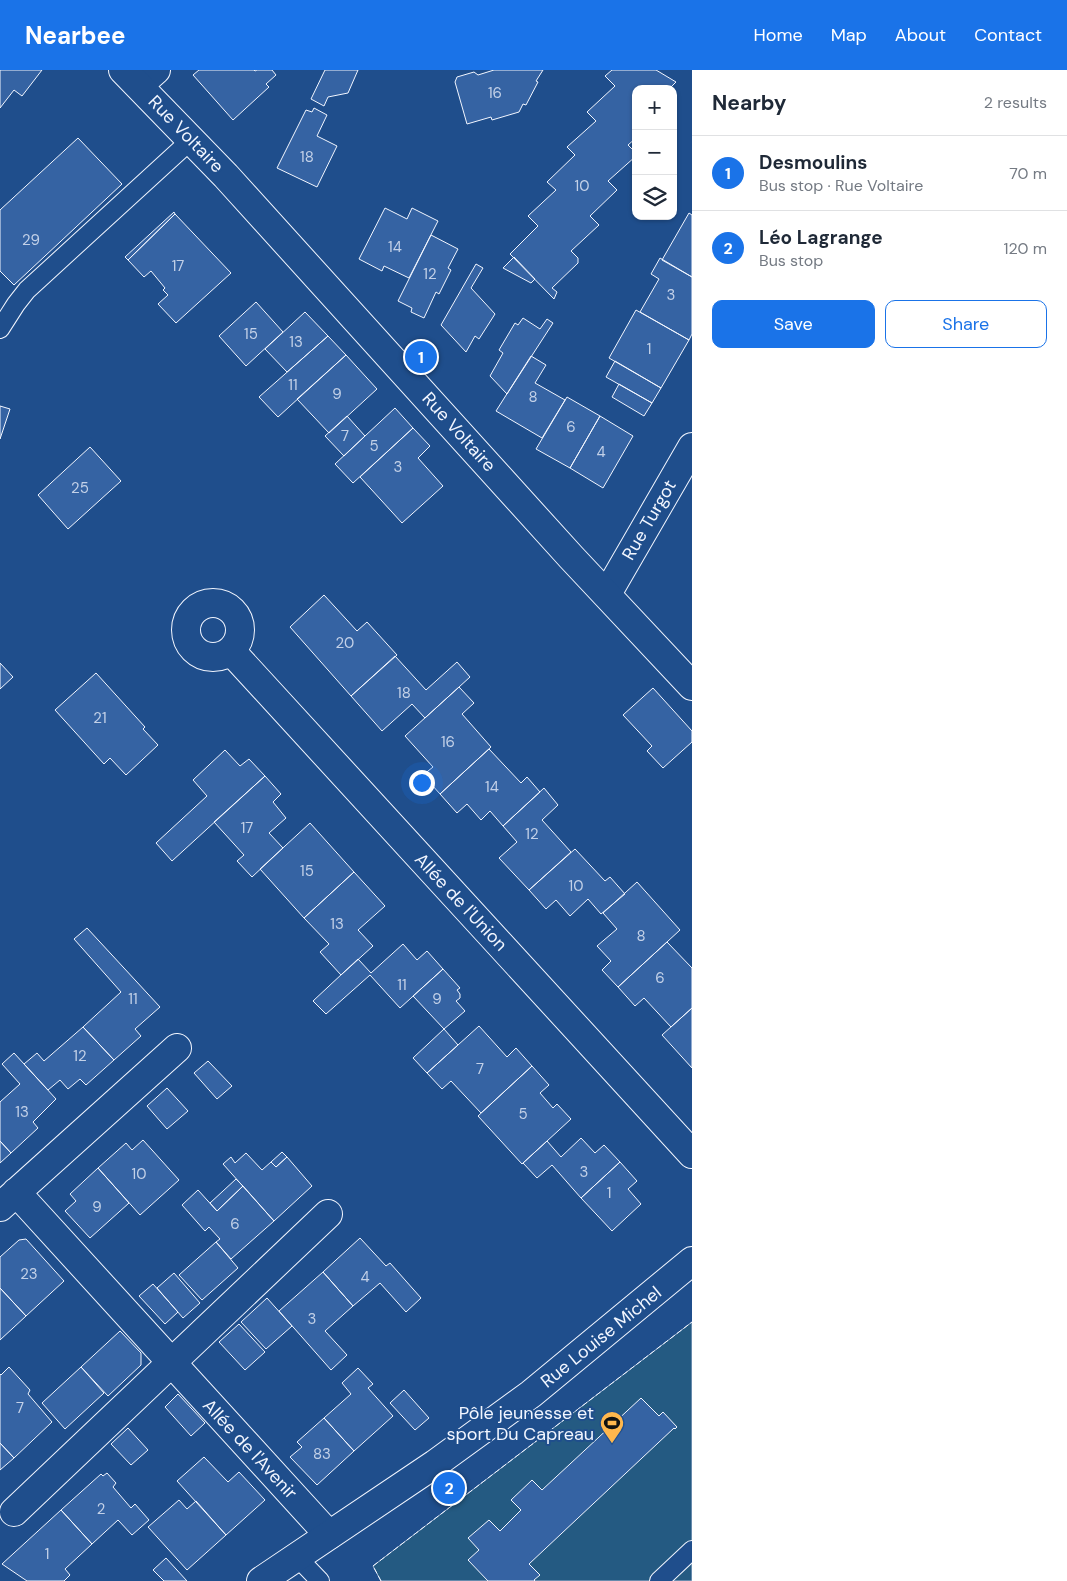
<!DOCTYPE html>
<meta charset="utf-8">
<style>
body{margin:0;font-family:"DM Sans",sans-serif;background:#f6f6f7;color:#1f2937}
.controls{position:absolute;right:15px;top:15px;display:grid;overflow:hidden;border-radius:10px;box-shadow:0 1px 4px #0004}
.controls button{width:45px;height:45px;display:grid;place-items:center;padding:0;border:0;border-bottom:1px solid #e0e1e3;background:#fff;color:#1f2937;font:25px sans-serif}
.you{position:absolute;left:421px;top:712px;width:18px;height:18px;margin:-12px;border:4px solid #fff;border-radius:50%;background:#1a73e8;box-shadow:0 0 0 8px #1a73e833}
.badge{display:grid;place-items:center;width:32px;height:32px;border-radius:50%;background:#1a73e8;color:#fff;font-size:16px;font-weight:700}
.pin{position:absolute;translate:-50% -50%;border:2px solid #fff;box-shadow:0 1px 5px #0006}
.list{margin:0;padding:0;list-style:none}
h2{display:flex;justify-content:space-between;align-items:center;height:65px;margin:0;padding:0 20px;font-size:21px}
h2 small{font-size:16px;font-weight:400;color:#747a83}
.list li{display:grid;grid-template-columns:32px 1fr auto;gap:15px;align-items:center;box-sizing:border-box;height:75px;padding:0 20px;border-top:1px solid #e0e1e3}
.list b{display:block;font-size:19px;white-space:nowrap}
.list p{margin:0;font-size:16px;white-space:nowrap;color:#747a83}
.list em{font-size:16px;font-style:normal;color:#747a83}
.actions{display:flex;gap:10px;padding:15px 20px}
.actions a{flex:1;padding:11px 0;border:1px solid #1a73e8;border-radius:10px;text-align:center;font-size:18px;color:#1a73e8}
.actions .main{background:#1a73e8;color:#fff}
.icon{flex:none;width:28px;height:28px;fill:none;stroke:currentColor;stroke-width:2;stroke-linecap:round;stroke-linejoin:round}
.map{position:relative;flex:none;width:692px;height:1511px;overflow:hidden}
header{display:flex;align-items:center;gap:30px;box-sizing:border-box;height:70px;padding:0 25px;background:#1a73e8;color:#fff}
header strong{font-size:24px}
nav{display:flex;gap:28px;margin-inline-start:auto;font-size:18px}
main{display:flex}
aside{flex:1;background:#fff}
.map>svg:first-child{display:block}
</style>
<header>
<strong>Nearbee</strong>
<nav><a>Home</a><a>Map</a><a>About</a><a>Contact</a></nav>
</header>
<main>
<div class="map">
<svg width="692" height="1511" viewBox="0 0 692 1511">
<rect width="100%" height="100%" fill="#1f4e8c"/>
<path fill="#245a82" stroke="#a8bbd7" d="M692,1252V1511H381L373,1496Z"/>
<path fill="#3563a3" stroke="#f2f6ff" d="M0,0H42L22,26L14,20L0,38Z
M199,0H254L255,1L257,0H272L276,5L266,14L269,17L233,50L193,5Z
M325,0H358L348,23L328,27L324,36L311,29Z
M494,0H543L536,11L538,12L526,35L523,34L519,42L492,50L491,47L467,54L455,12L457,7L474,2L478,5Z
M612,0H656L676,12L669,19H636V68L628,75L636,83V86L608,111L617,120L590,146L599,155L571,181L578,188V193L552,218L557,222L554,229L510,184L538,156L528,146L556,120L547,112L575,85L567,77L596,51L587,42L615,16L605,6Z
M314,38L327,45L317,66L337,76L317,117L277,98L306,40L312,42Z
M78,68L122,114L14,215L0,201V140Z
M385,138L407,149L412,138L438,151L409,208L384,196L382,201L359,189Z
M174,142L175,144L128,190L125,187Z
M689,143L692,145V207L662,190Z
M175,144L231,203L176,253L158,234L168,225L163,220L165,218L151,201L144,207L128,190Z
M431,165L458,179L448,198L451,200L439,224L436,222L424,248L411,242L412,238L398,231Z
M514,187L535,209L531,213L503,198Z
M660,188L692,207V264L689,270L640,242L659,209L651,204Z
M476,194L483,198L471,218L495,244L479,269L475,266L466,282L441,255Z
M256,232L283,262L246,296L219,266Z
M636,240L689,270L661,318L609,288Z
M305,242L328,266L287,302L265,279Z
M523,248L540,259L547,249L553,253L507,324L490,306L503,283L499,280L515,253L518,255Z
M328,266L346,285L278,347L259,327Z
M346,285L377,319L329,363L297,329Z
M531,286L546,295L535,313L565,330L542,368L496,341Z
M615,291L661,318L652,333L606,307Z
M619,314L652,333L644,346L612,327Z
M567,327L600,346L570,398L536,379Z
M0,336L10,339L0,369Z
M395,338L413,358L353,413L335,394Z
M347,346L365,366L344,386L325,366Z
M600,346L633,366L603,418L570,398Z
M413,358L430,376L418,388L443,416L402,453L360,407Z
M90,377L121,411L68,459L38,425Z
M324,525L357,561L367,552L397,585L351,626L290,557Z
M395,586L426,620L457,592L470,607L425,648L412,634L382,661L351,626Z
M0,593L13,607L0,619Z
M96,603L145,657L143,659L158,675L126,705L110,688L104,694L55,640Z
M459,617L474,633L462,644L491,677L440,724L423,705L433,697L405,666Z
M653,618L692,661V672L663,698L647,681L652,676L623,645Z
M489,679L521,713L527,707L540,722L503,756L490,741L481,750L467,734L457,743L440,724Z
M225,680L240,696L249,689L265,706L172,791L156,773L207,726L193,710Z
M265,706L281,724L273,732L286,748L269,763L283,778L252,807L237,791L244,785L214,752Z
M544,718L558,735L542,750L571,782L529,820L499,788L517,772L503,756Z
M310,753L354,802L304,848L260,799Z
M575,779L605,811L610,807L625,824L601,844L588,829L570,846L556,830L546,839L529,820Z
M354,802L385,836L358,860L373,876L341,905L320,882L329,874L304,848Z
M637,812L680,860L618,917L602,900L611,891L597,876L617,859L603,843Z
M87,858L160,937L135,959L141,966L114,990L83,957L121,922L74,869Z
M667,872L692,898V938L671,957L644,928L635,936L618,917Z
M403,874L417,890L427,881L443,899L400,938L370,905L326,944L313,931L358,889L371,903Z
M443,899L460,918L457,920L460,924V928L456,931L465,941L444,959L413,926Z
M692,938V998L662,965Z
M479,956L507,987L516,978L532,996L481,1043L451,1011L442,1019L427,1003Z
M83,957L114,990L86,1015L80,1009L68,1019L60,1010L48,1020L24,994L37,983L44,991Z
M444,959L458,975L427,1003L413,988Z
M14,983L56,1029L33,1052L38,1058L11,1083L0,1071V1032L20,1014L2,994Z
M208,991L232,1016L217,1029L194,1003Z
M532,996L549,1015L540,1023L553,1038L557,1034L571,1049L522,1094L478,1046Z
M167,1018L188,1041L167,1059L147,1036Z
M581,1068L595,1083L604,1075L620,1092L581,1128L552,1095L537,1108L523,1093L547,1071L561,1087Z
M143,1070L179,1110L140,1145L98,1098L126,1073L132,1080Z
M0,1071L11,1083L0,1093Z
M282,1082L287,1087L276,1097L271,1092Z
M246,1083L262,1100L271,1092L276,1097L287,1087L312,1116L274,1151L223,1094L231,1087L235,1093Z
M620,1092L637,1111L628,1119L641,1134L612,1161L581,1128Z
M98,1098L129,1133L90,1168L65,1141L76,1131L70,1124Z
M236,1109L243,1116L217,1141L210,1133Z
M243,1116L274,1151L231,1189L216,1172L220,1169L209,1157L205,1161L182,1135L198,1120L217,1141Z
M360,1168L386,1196L390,1193L421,1228L406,1242L380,1213L353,1236L323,1202Z
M26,1169L64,1211L26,1246L0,1218V1187L19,1170Z
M216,1172L238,1198L202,1230L179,1205Z
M323,1202L353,1236L325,1261L347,1285L331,1300L279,1241Z
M174,1203L200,1233L183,1248L157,1218Z
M153,1214L178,1242L165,1254L139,1226Z
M0,1218L26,1246L0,1270Z
M267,1228L292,1256L266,1279L241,1252Z
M239,1254L265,1282L245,1300L219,1272Z
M120,1261L141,1283V1295L108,1326L81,1297Z
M9,1297L30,1320L28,1324L52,1352L14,1388L0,1373V1304L1,1305Z
M81,1297L104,1323L65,1359L42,1333Z
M358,1298L373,1314L368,1318L393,1346L354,1381L324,1348L351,1324L342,1313Z
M404,1320L429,1348L415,1360L390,1333Z
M178,1324L205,1353L191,1366L165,1337Z
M641,1328L659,1346L663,1342L677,1357L675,1359L674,1358L529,1494L540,1505L534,1510L535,1511H488L468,1490L479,1480L468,1468L489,1450L500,1461L521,1440L511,1430L532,1410L542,1420Z
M324,1348L354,1381L317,1415L290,1387L302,1377L297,1372Z
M128,1358L148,1380L131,1395L111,1374Z
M0,1373L14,1388L0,1400Z
M204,1387L228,1412L239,1402L265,1430L226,1465L177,1411Z
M107,1403L116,1413L113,1417L131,1438L135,1434L149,1450L132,1465L118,1450L92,1474L61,1440L101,1404L103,1406Z
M179,1430L187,1439L196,1431L226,1465L187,1500L148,1457Z
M61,1440L92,1474L65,1499L70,1505L64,1511H27L2,1494Z
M166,1488L187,1511H164L153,1500Z"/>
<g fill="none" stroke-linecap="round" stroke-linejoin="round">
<g stroke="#f2f6ff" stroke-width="20">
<path id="service" d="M0,259L16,234L27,220L191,70
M297,1487L320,1511
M659,1511L692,1480"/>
</g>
<g stroke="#f2f6ff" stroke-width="30">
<path id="minor" d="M139,15L156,0
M607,524L692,377
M186 560a27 27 0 1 1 54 0a27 27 0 1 1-54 0Z
M231,581L692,1084
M16,1122L329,1465
M0,1137L177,978
M14,1442L328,1144"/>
</g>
<g stroke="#f2f6ff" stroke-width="30">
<path id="tertiary" d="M123,0L226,106L571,487L692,616
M261,1511L435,1394L531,1324L692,1191"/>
</g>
<use href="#service" stroke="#1f4e8c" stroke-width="18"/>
<use href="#minor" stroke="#1f4e8c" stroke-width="28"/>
<use href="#tertiary" stroke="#1f4e8c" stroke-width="28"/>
<path stroke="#f2f6ff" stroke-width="1" stroke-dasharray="6 2.5" stroke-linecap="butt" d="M381,1511L373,1496L692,1252"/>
</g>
<defs>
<g id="stadium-pin" transform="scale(1.25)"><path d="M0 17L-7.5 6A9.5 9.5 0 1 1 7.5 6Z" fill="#ffb74d" stroke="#1f4e8c"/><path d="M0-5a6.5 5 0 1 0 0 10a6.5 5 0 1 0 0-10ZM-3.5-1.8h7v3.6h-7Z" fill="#111"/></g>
</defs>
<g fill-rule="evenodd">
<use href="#stadium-pin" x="612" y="1353"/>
</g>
<g text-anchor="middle" stroke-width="4" stroke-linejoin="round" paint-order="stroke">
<g font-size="15" fill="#c3d1e8">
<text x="495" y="28">16</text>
<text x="307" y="92">18</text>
<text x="582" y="121">10</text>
<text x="31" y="175">29</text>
<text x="395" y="182">14</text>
<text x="178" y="201">17</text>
<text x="430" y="209">12</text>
<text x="671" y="230">3</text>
<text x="251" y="269">15</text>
<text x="296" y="277">13</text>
<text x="649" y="284">1</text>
<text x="293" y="320">11</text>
<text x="337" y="329">9</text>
<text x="533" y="332">8</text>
<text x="571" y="362">6</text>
<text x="345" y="371">7</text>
<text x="374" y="381">5</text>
<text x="601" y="387">4</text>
<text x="398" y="402">3</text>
<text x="80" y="423">25</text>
<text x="345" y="578">20</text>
<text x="404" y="628">18</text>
<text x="100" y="653">21</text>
<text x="448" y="677">16</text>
<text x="492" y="722">14</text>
<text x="247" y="763">17</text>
<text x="532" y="769">12</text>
<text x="307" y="806">15</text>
<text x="576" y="821">10</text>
<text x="337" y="859">13</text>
<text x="641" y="871">8</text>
<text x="660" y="913">6</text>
<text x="402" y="920">11</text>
<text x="133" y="934">11</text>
<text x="437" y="934">9</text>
<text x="80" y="991">12</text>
<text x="480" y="1004">7</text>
<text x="22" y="1047">13</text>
<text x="523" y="1049">5</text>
<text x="584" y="1107">3</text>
<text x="139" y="1109">10</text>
<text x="609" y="1128">1</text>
<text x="97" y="1142">9</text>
<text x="235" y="1159">6</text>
<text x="29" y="1209">23</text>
<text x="365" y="1212">4</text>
<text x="312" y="1254">3</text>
<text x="20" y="1343">7</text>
<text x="322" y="1389">83</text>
<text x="101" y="1444">2</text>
<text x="47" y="1489">1</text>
</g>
<g font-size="18" fill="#f2f6ff" stroke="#1f4e8c">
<text transform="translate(186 64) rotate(46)" y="6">Rue Voltaire</text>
<text transform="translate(459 362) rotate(48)" y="6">Rue Voltaire</text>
<text transform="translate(649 450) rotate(-60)" y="6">Rue Turgot</text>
<text transform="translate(461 832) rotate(47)" y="6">Allée de l'Union</text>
<text transform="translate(601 1267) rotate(-39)" y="6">Rue Louise Michel</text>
<text transform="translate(250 1379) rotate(47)" y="6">Allée de l'Avenir</text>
</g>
<g font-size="18" fill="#f2f6ff" stroke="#1f4e8c" text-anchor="end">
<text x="594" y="1349">Pôle jeunesse et<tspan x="594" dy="21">sport Du Capreau</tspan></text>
</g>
</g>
</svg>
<div class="controls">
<button>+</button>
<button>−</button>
<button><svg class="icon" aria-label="layers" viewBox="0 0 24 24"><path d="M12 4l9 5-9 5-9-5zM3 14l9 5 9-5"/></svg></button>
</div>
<div class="you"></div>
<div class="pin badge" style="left:421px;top:287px">1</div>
<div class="pin badge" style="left:449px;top:1418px">2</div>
</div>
<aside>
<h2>Nearby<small>2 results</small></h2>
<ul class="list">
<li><span class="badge">1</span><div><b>Desmoulins</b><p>Bus stop · Rue Voltaire</p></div><em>70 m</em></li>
<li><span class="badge">2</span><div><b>Léo Lagrange</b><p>Bus stop</p></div><em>120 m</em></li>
</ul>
<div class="actions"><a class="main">Save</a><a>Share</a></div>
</aside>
</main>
